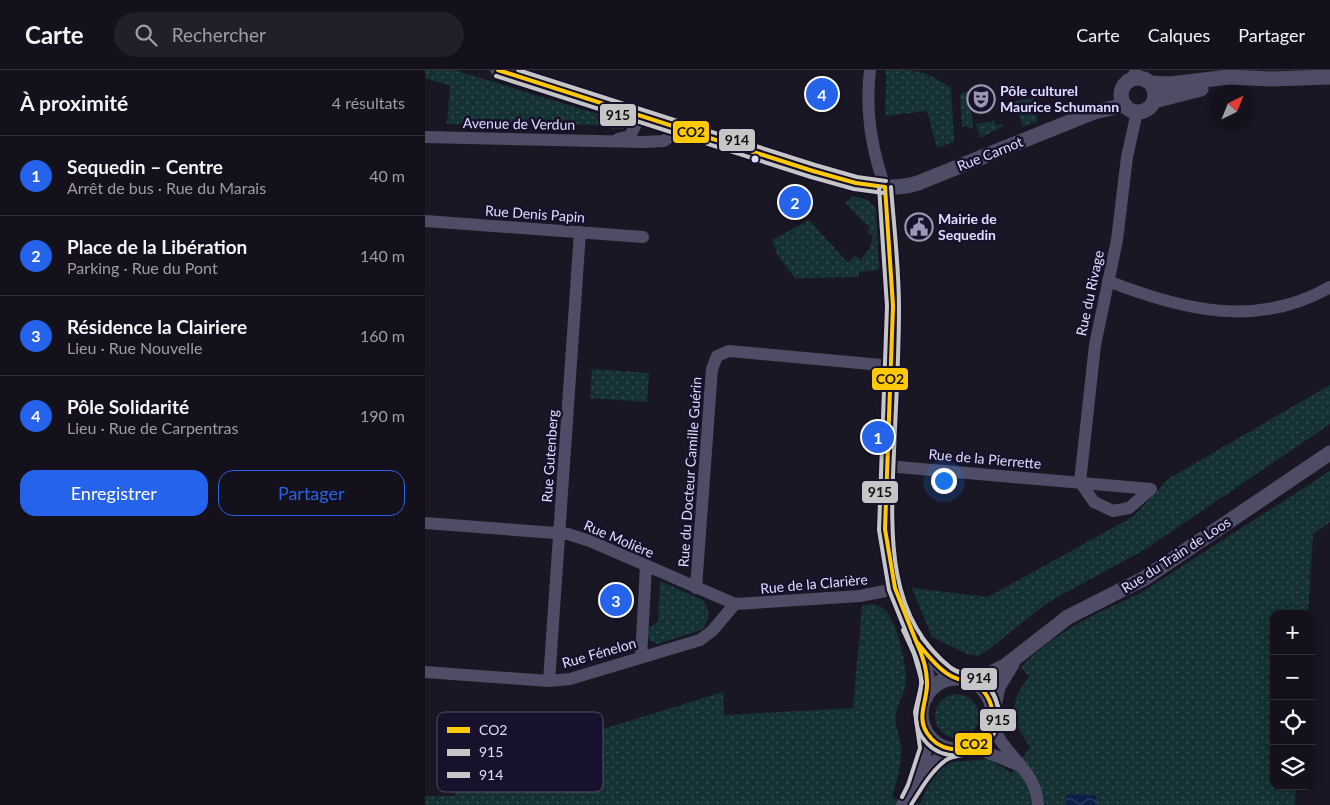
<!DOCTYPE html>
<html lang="fr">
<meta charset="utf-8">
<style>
body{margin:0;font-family:Lato,sans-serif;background:#211f29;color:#f1f3f6}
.controls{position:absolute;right:15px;bottom:15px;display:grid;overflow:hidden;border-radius:10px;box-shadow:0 2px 12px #0003}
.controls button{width:45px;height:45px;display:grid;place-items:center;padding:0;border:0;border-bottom:1px solid #33313b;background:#14111c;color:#f1f3f6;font:25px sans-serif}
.compass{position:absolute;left:785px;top:15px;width:45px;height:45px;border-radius:50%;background:#14111c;box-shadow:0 2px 12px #0003;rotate:43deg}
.you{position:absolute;left:518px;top:410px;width:18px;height:18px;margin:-12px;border:4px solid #fff;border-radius:50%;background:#1a73e8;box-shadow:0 0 0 8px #1a73e833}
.badge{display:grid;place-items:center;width:32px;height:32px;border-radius:50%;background:#2563eb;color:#fff;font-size:16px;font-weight:700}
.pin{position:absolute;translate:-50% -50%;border:2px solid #fff;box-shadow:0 1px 5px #0006}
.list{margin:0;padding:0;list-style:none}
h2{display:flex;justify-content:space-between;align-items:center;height:65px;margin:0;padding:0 20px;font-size:21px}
h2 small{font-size:16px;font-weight:400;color:#9d9da3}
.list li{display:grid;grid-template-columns:32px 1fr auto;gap:15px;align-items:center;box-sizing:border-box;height:80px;padding:0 20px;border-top:1px solid #33313b}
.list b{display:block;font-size:19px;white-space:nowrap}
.list p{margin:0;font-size:16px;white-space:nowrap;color:#9d9da3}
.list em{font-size:16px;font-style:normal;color:#9d9da3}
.actions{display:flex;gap:10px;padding:15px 20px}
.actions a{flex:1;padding:11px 0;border:1px solid #2563eb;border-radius:15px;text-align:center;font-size:18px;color:#2563eb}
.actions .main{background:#2563eb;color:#fff}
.icon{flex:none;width:28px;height:28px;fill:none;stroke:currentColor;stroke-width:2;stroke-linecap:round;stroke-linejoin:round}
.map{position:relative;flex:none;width:905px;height:735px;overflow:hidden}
header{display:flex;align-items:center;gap:30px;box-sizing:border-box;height:70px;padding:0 25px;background:#14111c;border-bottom:1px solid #33313b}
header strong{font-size:24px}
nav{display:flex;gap:28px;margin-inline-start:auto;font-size:18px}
.search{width:350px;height:45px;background:#211f29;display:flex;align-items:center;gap:12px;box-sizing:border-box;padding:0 18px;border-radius:28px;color:#9d9da3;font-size:19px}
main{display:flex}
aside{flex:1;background:#14111c}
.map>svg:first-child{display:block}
</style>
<header>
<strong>Carte</strong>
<div class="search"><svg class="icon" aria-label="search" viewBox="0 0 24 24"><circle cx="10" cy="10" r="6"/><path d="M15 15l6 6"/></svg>Rechercher</div>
<nav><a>Carte</a><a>Calques</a><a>Partager</a></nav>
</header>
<main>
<aside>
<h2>À proximité<small>4 résultats</small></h2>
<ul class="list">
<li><span class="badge">1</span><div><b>Sequedin – Centre</b><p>Arrêt de bus · Rue du Marais</p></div><em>40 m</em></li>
<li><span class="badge">2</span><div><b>Place de la Libération</b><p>Parking · Rue du Pont</p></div><em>140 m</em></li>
<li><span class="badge">3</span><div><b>Résidence la Clairiere</b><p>Lieu · Rue Nouvelle</p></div><em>160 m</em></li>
<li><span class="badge">4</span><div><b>Pôle Solidarité</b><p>Lieu · Rue de Carpentras</p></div><em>190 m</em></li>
</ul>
<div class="actions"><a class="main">Enregistrer</a><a>Partager</a></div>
</aside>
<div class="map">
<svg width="905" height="735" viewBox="0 0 905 735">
<defs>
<pattern id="grass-dots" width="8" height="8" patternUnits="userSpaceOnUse" patternTransform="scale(1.25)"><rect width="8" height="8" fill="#153134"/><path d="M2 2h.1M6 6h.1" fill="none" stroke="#374e52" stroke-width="1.8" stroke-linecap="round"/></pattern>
<pattern id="water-waves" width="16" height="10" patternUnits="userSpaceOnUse" patternTransform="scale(1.25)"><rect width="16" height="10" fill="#0c1e48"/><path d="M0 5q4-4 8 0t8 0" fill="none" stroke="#2f3e63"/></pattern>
</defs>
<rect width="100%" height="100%" fill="#1a1725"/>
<path fill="url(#grass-dots)" d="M0,0H29L196,51L199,54L198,59H188L181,55L22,54L25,16L0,8Z
M461,0C495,0 497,0 526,18L529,72L512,78L502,41L460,46Z
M544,21L548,54L547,58L544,59L543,56L537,57L535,24Z
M608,28L613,51L598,57L590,31Z
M569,49L571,55L578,54V56L555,68L551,54L567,52Z
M429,126L443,130L451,138L454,200L434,202V207L370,208L353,186L347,170L384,150L423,193L430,186L436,190L444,179L448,166L443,163L444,157L420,133Z
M167,299L224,303L222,332L165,328Z
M905,315V354L719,480L622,533L563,580L553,586L542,584L507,567L487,518L563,527L709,446L743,409Z
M905,401V452L888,464L883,544H849V716H871L870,735H0V726H30L36,671L141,642L149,668L298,622L299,645L428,638L437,536C444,534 449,534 456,537C471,544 482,595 481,611C480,624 471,635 471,648C470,658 476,668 476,678C477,694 471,713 467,728L495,734L513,693L564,689L586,703L605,677C586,651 582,634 604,607L596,597C630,562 670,543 714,524Z
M235,511L278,530C285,540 286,550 276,560L233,574L225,571L221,560L233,552Z
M510 646a22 22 0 1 1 44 0a22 22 0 1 1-44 0Z"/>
<path fill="url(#water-waves)" d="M642,724L671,726V735H641Z"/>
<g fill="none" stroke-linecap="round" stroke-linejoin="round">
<path stroke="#4f4d66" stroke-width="12" d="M445,0C440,41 446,78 460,117
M710,0L711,8
M0,67L218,72L239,71L255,59
M193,69L205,66L215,46
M0,151L218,167
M683,211C757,240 832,259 905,217
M462,396L726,419L704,438L688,441L669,432L655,412L670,275L692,170L702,87L712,42
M0,453L143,464L165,471L310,534L435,526L470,519
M271,518L287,299L292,286L304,281L467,296
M216,587L221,496
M0,602L124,611L145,609L275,570L287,561L310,534
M124,611L155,162
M567,652C576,685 611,697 613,735
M538,679L556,680L593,695"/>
<path stroke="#4f4d66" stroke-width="15" d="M73,0L388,101C422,111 458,124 493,113L669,42L700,35
M696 25a17 17 0 1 1 34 0a17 17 0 1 1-34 0Z
M725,13L745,14L804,7L846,9L905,7
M729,31L776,19
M460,117L468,236L461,474L470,519L491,571L502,606L501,627
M495,576L516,597L531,608
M496 644a36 36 0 1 1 72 0a36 36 0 1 1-72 0Z
M545,611L561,606L580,596L643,547L720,508L905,383
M568,641L573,617L587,594
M494,711L512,691L527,680
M479,735C493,712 503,686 499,659"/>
<g stroke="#17112b" stroke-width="8">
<path id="bus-1" d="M73,0L388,101L431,113L460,117
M460,117L468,236L460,459L470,518L491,571
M491,571C501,583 513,599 526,606C540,613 553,611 562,626C585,665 527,701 502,663C491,646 503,630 502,612C502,598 497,584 491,571Z"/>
</g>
<g stroke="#17112b" stroke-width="8">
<path id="bus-2" d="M71,6L386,107L429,119L459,123
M454,117L462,236L454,460L464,520L485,572
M486,575C491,587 497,601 496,615C495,634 485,649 497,667C525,709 592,672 569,626C558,603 546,610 529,600C517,593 506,579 497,568"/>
</g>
<g stroke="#17112b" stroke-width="8">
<path id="bus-3" d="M93,0L390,95L432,107L461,111
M466,117C469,157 474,197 474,238C474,285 471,334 469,381C466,457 459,546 526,598C536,605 548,603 558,611C581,630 578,668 550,682C541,686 530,684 521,690C506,701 496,719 486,735
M477,727L483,715L495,678L490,642L497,612L489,584L478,560"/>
</g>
<use href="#bus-1" stroke="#ffc904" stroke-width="4"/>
<use href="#bus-2" stroke="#c6c6c6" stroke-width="4"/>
<use href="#bus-3" stroke="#c6c6c6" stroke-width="4"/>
</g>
<defs>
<g id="theatre-ring" transform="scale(1.4375)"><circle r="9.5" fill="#17112b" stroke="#9b96b3" stroke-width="1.5"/><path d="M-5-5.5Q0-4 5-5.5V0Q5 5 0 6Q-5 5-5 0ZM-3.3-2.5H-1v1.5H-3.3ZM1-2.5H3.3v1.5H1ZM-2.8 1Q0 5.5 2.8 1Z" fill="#9b96b3"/></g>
<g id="civic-ring" transform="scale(1.4375)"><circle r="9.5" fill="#17112b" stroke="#9b96b3" stroke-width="1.5"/><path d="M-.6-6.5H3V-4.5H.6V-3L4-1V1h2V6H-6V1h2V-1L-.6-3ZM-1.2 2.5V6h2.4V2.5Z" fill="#9b96b3"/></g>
</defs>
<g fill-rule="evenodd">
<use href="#theatre-ring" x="556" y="29"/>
<use href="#civic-ring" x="494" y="157"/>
</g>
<circle fill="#e1dbff" stroke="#17112b" stroke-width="2" cx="330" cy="89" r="4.5"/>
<g text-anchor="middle" stroke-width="5" stroke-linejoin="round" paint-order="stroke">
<g font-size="14" font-weight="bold" fill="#e1dbff" stroke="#17112b" text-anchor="start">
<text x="575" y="26">Pôle culturel<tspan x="575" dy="16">Maurice Schumann</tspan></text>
<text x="513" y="154">Mairie de<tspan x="513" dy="16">Sequedin</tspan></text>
</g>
<g font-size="14" fill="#e1dbff" stroke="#17112b">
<text transform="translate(94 54) rotate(1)" y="5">Avenue de Verdun</text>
<text transform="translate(565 84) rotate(-22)" y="5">Rue Carnot</text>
<text transform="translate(110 144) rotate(4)" y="5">Rue Denis Papin</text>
<text transform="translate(665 223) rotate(-78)" y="5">Rue du Rivage</text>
<text transform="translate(125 386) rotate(-86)" y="5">Rue Gutenberg</text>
<text transform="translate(560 389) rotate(5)" y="5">Rue de la Pierrette</text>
<text transform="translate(265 402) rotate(-86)" y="5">Rue du Docteur Camille Guérin</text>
<text transform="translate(194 469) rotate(23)" y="5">Rue Molière</text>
<text transform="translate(751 485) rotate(-33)" y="5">Rue du Train de Loos</text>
<text transform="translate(389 514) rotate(-5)" y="5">Rue de la Clarière</text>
<text transform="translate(174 583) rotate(-16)" y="5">Rue Fénelon</text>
</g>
</g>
<rect x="12" y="642" width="166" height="80" rx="8" fill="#17112b" stroke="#544e6b" stroke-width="1"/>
<rect x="22" y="657" width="23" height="6" fill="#ffc904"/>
<rect x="22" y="679" width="23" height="7" fill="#c6c6c6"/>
<rect x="22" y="702" width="23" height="6" fill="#c6c6c6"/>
<g font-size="14" fill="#e1dbff">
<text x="54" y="665">CO2</text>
<text x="54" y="687">915</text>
<text x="54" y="710">914</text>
</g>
<g stroke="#17112b" stroke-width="2">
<rect x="174" y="33" width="38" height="24" rx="5" fill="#c6c6c6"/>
<rect x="247" y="50" width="38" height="24" rx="5" fill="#ffc904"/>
<rect x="293" y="58" width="38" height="24" rx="5" fill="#c6c6c6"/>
<rect x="446" y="297" width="38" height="24" rx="5" fill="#ffc904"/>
<rect x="436" y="410" width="38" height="24" rx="5" fill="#c6c6c6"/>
<rect x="535" y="597" width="38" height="24" rx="5" fill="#c6c6c6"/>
<rect x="554" y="638" width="38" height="24" rx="5" fill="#c6c6c6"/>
<rect x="529" y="662" width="39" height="24" rx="5" fill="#ffc904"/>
</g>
<g font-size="14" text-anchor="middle" font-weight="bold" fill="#111">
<text x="193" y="50">915</text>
<text x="266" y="67">CO2</text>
<text x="312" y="75">914</text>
<text x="465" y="314">CO2</text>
<text x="455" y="427">915</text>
<text x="554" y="613">914</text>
<text x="573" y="655">915</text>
<text x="549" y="679">CO2</text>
</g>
</svg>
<div class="controls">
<button>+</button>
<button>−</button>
<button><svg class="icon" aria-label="locate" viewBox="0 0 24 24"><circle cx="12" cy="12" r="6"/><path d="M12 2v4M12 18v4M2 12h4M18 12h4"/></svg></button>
<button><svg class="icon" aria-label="layers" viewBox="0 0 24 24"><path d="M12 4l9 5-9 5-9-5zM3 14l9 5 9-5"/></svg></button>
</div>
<svg class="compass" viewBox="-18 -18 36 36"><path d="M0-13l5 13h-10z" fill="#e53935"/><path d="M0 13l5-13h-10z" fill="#9d9da3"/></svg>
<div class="you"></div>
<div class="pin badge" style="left:453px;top:367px">1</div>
<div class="pin badge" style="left:370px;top:132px">2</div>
<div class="pin badge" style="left:191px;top:530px">3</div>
<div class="pin badge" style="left:397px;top:24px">4</div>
</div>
</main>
